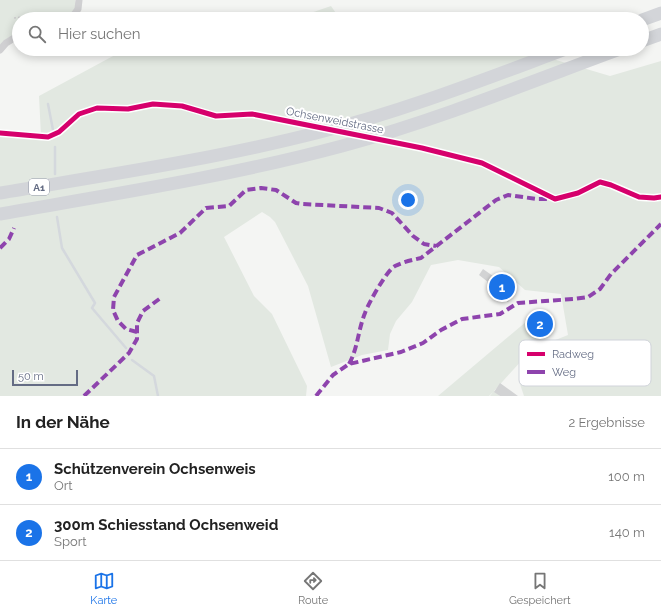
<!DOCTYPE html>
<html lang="de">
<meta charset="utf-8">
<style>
body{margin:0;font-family:Raleway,sans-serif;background:#f6f6f6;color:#222}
.scale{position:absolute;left:12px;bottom:10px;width:66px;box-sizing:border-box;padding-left:4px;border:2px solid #646c84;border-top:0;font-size:11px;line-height:14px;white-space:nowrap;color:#646c84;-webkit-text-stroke:3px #fff;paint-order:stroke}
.you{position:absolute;left:408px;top:200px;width:14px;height:14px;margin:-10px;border:3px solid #fff;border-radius:50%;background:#1a73e8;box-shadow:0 0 0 6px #1a73e833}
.badge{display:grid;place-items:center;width:26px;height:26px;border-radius:50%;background:#1a73e8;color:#fff;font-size:13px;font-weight:700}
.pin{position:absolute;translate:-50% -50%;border:2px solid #fff;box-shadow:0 1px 4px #0006}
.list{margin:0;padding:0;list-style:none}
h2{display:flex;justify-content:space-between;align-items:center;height:52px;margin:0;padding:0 16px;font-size:17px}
h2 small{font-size:13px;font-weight:400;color:#767676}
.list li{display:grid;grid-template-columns:26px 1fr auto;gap:12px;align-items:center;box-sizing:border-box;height:56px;padding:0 16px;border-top:1px solid #e0e0e0}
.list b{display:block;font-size:15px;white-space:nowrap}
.list p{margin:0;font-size:13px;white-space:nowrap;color:#767676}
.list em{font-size:13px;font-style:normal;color:#767676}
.icon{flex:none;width:22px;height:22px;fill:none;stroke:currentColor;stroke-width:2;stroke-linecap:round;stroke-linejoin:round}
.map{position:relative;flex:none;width:661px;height:396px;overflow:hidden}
.search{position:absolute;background:#fff;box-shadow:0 2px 10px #0003;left:12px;right:12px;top:12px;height:44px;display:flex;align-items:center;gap:10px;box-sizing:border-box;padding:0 14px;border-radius:22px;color:#767676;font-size:15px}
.sheet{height:164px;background:#fff}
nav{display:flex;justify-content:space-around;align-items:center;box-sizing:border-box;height:56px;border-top:1px solid #e0e0e0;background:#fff;font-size:11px;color:#767676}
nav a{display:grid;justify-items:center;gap:2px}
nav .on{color:#1a73e8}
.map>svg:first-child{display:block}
</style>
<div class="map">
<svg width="661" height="396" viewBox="0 0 661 396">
<rect width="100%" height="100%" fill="#f4f5f3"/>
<path fill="#e2e8e1" d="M0,0H75C77,10 72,15 64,19H19V32L6,39L0,45Z
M331,6L340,19H293Z
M126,49H519L610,76L661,61V396H524L519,381L529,377L538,347L568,335L561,294L525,290L499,267L458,260L431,265L412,302L396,321L390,334L388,350L362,355L331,367L308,286L275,222L270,217L262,212L224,237L254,296L272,314L307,386L306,396H0V131L41,136L39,96Z
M527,321L543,337L494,391L500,396H490L493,392L489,396H438Z"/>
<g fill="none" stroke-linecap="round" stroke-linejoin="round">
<path stroke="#d4d8dd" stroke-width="2.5" d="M48,104L53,130
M55,147V174
M57,217L62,248L95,303L92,308L126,348
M132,360L154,376L158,396"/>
</g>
<path fill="#d2d3d4" d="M483,269L493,276L495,274L516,291L508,302L498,294L500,293L487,283L488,282L479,275Z
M536,312L552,327L543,337L527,321Z
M500,383L518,396H500L494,392Z"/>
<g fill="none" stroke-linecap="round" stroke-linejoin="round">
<path stroke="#cdcdce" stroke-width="1.5" stroke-dasharray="2 2" stroke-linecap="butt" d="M14,18L46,14"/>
<path stroke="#d0d0d2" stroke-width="7" d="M71,19L78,9L79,0
M0,50L6,43L19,35
M335,131L364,137
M0,133L48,137L59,132L79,114L97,108L128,109L153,104L182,106L216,116L252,114L323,128
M376,139L422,148L482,163L555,199L578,193L600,182L611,185L639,197L654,198L661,197"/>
<path stroke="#d3d5d9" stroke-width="13" d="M642,20L661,13
M642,41L661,34
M0,193C107,175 215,159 320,132C404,111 485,79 566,49
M0,214C115,194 230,176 342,146C437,120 528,83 620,49"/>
<path stroke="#8e44ad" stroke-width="4" stroke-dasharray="8 4" stroke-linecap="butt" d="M0,248L9,239L14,228
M137,332L126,329L118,321L113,310L114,297L137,255L180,233L206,208L229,206L246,190L261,188L276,190L296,203L302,204L379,208L392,213L413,236L424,244L436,246
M349,364C358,348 358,330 365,313C368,304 387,270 395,266C403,262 412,260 421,258L496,200L508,195L537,199H551
M84,396L129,353L137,339V323L143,311L162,297
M316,396L333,375L349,364L401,352L423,343L441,330L462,319L500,314L518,303L573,299L588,297L600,289L611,274L661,224"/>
<g stroke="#fff" stroke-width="8">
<path id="cycleway" d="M0,133L48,137L59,132L79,114L97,108L128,109L153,104L182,106L216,116L252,114L422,148L482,163L555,199L578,193L600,182L611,185L639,197L654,198L661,197"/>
</g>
<use href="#cycleway" stroke="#d6006c" stroke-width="5"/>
</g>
<g text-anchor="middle" stroke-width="4" stroke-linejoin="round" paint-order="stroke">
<rect fill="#fff" stroke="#9298a9" stroke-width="1" x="29" y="179" width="20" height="16" rx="3"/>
<g font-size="10" font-weight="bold" fill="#646c84">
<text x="39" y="191">A1</text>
</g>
<g font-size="11" fill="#646c84" stroke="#fff">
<text transform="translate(335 120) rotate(11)" y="4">Ochsenweidstrasse</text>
</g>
</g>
<rect x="519" y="340" width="132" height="46" rx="6" fill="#fff" stroke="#d0d3da" stroke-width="1"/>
<rect x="527" y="352" width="18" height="4" fill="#d6006c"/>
<rect x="527" y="370" width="18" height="4" fill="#8e44ad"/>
<g font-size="11" fill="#646c84">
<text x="552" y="358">Radweg</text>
<text x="552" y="376">Weg</text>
</g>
</svg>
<div class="scale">50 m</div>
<div class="you"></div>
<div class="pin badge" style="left:502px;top:287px">1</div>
<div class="pin badge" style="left:540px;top:324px">2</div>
<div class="search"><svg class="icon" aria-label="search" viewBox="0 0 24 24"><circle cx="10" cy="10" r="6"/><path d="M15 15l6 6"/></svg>Hier suchen</div>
</div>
<section class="sheet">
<h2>In der Nähe<small>2 Ergebnisse</small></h2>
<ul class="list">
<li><span class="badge">1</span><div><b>Schützenverein Ochsenweis</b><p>Ort</p></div><em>100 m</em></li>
<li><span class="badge">2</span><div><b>300m Schiesstand Ochsenweid</b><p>Sport</p></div><em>140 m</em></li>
</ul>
</section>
<nav>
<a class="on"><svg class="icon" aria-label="map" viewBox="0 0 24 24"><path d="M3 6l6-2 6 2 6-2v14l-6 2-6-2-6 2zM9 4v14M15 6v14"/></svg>Karte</a>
<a><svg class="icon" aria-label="directions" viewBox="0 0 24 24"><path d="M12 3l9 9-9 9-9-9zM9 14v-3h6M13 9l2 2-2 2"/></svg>Route</a>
<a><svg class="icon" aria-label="saved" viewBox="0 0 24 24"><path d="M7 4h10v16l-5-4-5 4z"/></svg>Gespeichert</a>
</nav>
